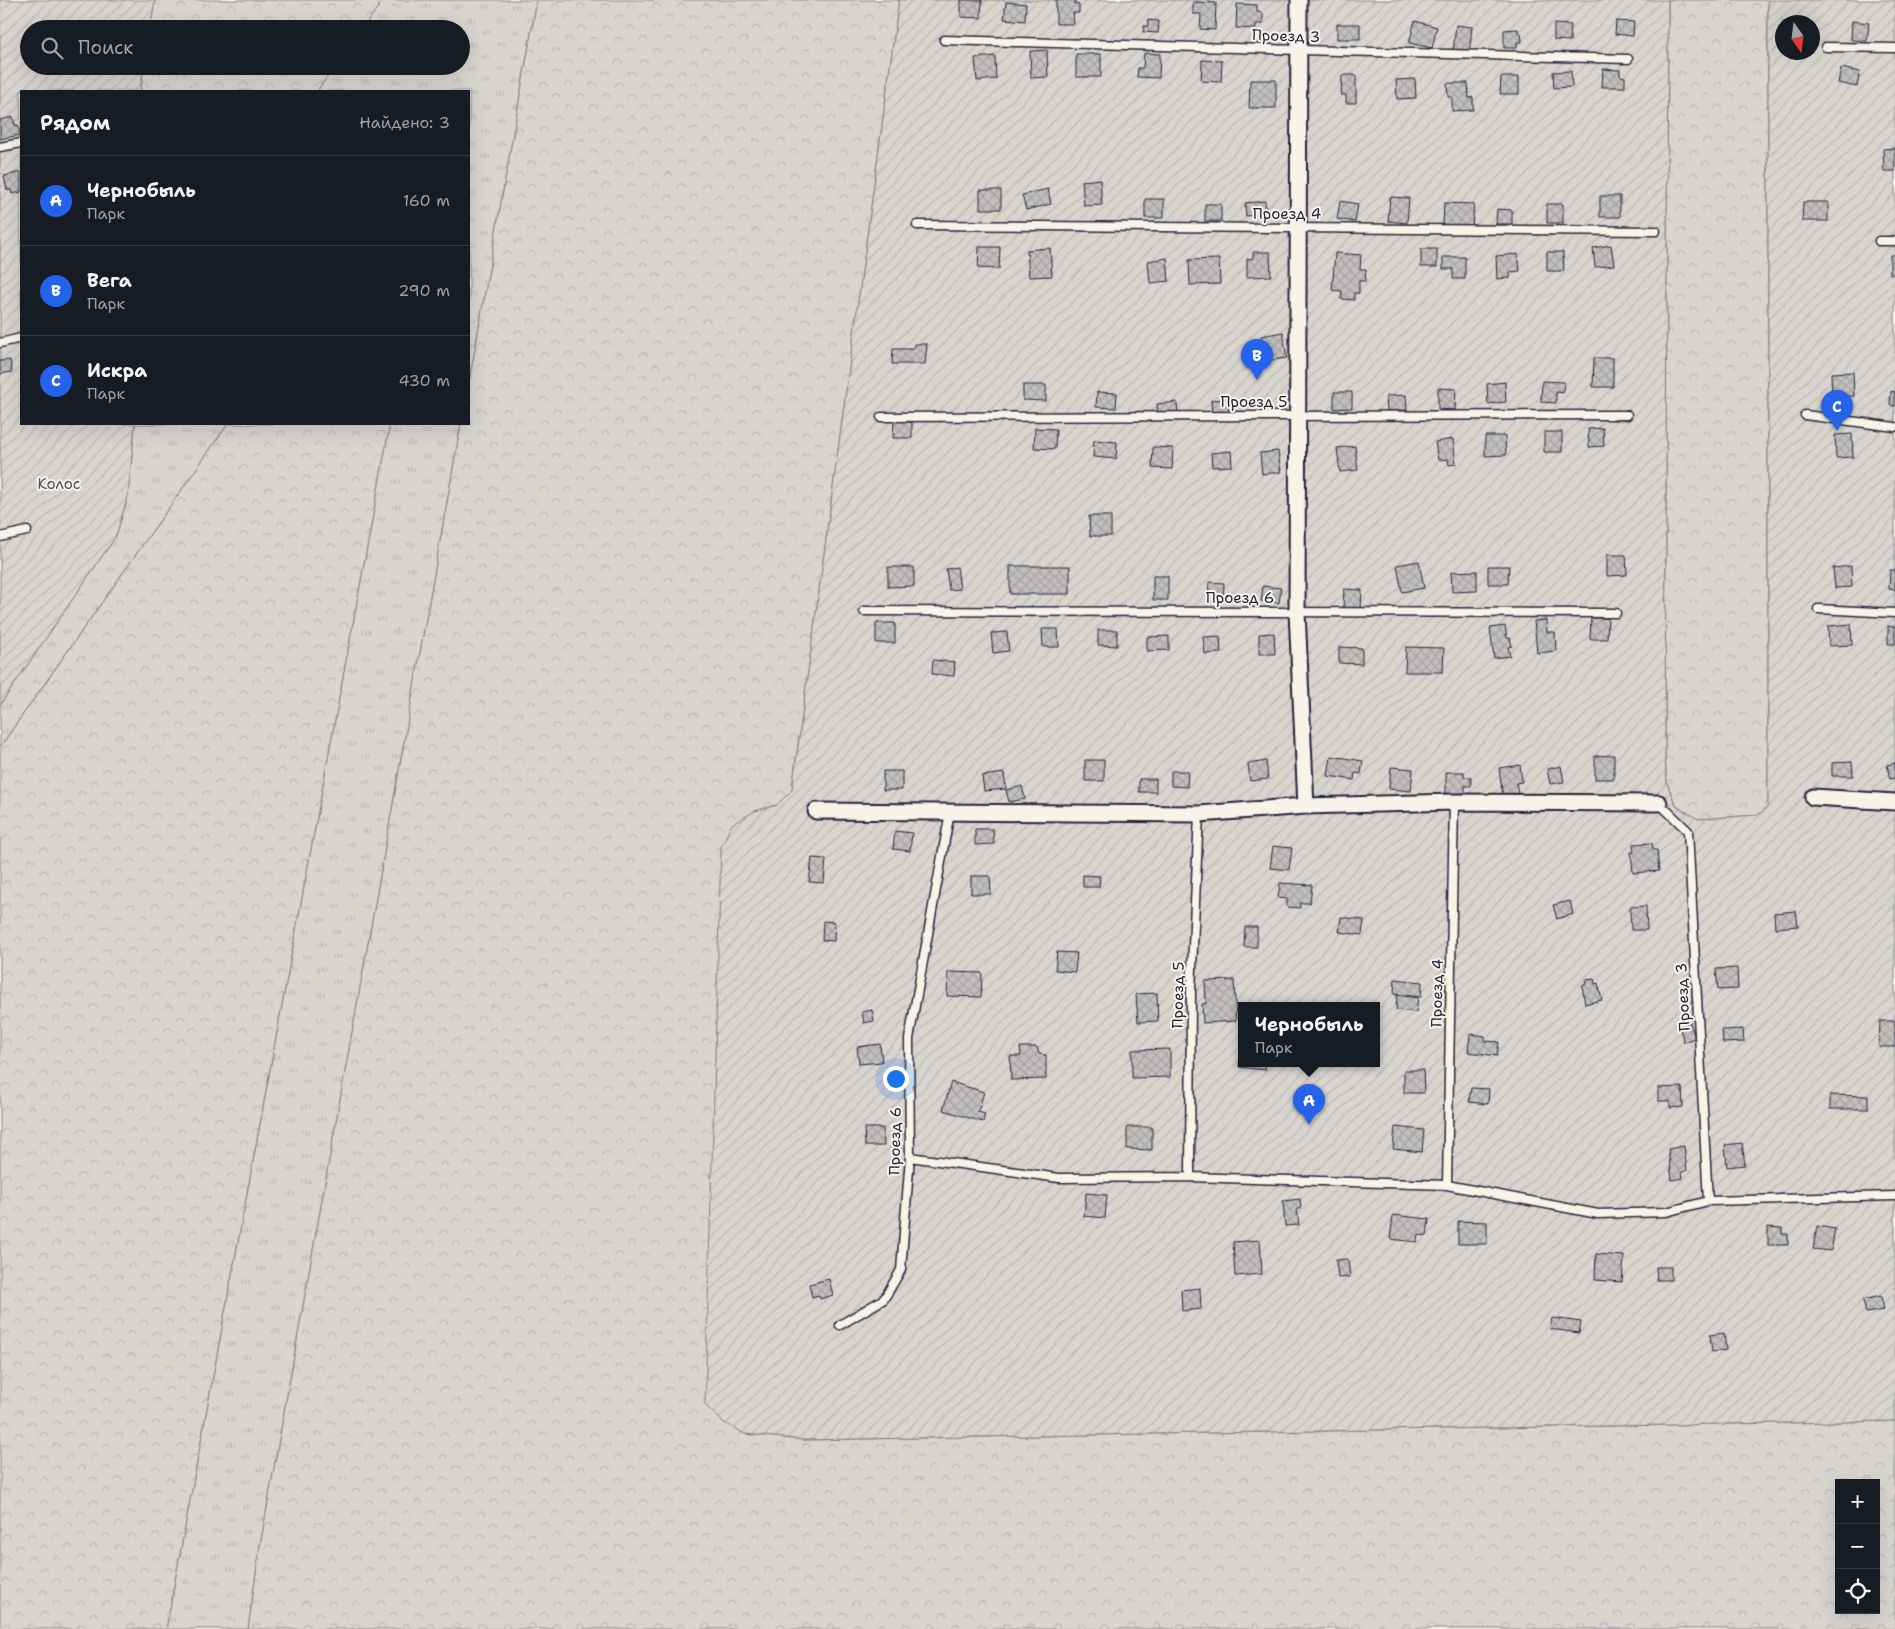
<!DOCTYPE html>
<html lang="ru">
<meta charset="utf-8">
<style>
body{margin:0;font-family:"Shantell Sans",sans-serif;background:#242831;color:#f1f3f6}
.controls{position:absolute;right:15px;bottom:15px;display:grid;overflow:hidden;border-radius:0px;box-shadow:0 5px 20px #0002}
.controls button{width:45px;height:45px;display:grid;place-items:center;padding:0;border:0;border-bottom:1px solid #363941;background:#171b24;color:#f1f3f6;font:25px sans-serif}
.compass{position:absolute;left:1775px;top:15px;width:45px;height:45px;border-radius:50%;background:#171b24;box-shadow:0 5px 20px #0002;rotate:166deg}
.you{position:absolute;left:895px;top:1078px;width:18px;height:18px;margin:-12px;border:4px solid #fff;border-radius:50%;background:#1a73e8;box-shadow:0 0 0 8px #1a73e833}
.badge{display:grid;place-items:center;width:32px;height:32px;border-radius:50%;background:#2563eb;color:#fff;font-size:16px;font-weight:700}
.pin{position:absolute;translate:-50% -41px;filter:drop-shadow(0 1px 2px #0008)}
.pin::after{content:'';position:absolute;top:26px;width:18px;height:15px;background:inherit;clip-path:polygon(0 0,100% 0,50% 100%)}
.popup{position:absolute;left:1238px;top:1002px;width:142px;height:65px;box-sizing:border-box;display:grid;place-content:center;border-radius:0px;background:#171b24;filter:drop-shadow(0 1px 4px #0005);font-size:16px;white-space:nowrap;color:#9ea1a6}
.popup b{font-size:19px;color:#f1f3f6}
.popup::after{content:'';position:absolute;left:50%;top:100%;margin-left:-10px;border:10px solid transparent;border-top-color:#171b24}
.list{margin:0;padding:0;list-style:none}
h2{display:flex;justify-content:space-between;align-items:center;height:65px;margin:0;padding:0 20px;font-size:21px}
h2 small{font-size:16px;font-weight:400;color:#9ea1a6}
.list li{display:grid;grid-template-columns:32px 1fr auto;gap:15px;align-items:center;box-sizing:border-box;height:90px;padding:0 20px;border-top:1px solid #363941}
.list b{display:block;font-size:19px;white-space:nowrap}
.list p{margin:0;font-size:16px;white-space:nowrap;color:#9ea1a6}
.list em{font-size:16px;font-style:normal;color:#9ea1a6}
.icon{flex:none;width:28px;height:28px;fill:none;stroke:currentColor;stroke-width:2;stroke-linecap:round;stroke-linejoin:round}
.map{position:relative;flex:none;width:1895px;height:1629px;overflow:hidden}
.search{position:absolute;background:#171b24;box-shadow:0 5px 20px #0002;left:20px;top:20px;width:450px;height:55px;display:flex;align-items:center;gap:12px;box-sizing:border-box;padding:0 18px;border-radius:28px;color:#9ea1a6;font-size:19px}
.panel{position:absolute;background:#171b24;box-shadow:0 5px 20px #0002;left:20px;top:90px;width:450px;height:335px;border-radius:0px}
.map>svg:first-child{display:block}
</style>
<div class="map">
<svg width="1895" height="1629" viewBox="0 0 1895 1629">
<defs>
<pattern id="grass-tufts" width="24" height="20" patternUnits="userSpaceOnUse" patternTransform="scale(1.25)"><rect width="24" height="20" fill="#d8d5cf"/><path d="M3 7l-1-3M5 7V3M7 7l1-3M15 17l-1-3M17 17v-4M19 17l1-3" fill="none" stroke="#b9b7b3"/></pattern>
<pattern id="forest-crowns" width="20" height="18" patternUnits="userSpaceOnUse" patternTransform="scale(1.25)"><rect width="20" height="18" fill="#d8d5cf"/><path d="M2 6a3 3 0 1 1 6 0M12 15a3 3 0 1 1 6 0" fill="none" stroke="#b9b7b3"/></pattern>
<pattern id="garden-furrows" width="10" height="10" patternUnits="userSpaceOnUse" patternTransform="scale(1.25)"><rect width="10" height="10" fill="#d8d5cf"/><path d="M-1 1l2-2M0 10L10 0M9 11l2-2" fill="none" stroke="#b9b7b3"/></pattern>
<pattern id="building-cross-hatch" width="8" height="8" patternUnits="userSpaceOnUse" patternTransform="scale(1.25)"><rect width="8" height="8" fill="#c2bfbd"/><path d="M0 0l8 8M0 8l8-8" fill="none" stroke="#a6a4a3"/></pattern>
</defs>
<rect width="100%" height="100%" fill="#f7f3e8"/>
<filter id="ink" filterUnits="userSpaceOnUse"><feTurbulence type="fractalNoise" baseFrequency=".02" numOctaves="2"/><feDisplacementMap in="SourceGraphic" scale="10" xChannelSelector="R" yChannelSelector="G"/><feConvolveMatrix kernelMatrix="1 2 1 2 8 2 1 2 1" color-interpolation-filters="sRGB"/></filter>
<g filter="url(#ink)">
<path fill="url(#grass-tufts)" stroke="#7d7c85" d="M383,0H537L469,383V91H317L335,66H461V29H362Z
M135,424H228L0,747V705L116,536L128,496Z
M390,424H461L259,1552L248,1629H166Z"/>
<path fill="url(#forest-crowns)" stroke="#7d7c85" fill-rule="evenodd" d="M155,0H383L362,29H150Z
M537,0H899L792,790L777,805L755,811L745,1434L803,1440L1895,1421V1629H248L259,1552L461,424H469V383ZM1839,1483H1876V1610H1839Z
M1668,0H1768V806L1758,815L1698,819L1676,806L1667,783L1665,760Z
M144,66H335L317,91H140Z
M228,424H390L166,1629H0V747Z"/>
<path fill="url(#garden-furrows)" stroke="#7d7c85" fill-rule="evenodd" d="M0,0H155L150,29H29V66H144L140,91H21V424H135L128,496L116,536L0,705Z
M899,0H1668L1665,760L1667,783L1676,806L1698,819L1758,815L1768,806V0H1895V1421L803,1440L745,1434L723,1422L705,1405L721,847L732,824L755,811L777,805L792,790ZM1782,22H1812V52H1782ZM1242,1006H1376V1064H1242Z"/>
<path fill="url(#building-cross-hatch)" stroke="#22223b" d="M961,0H982L981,18L961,17Z
M1056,0H1075V4L1079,5V13H1073L1074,24H1056Z
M1006,2L1026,4L1025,21L1004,19Z
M1193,2L1216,3L1215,30L1200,29L1201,14H1193Z
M1237,4L1257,5V12L1263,13V24H1256V29L1236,28Z
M1148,20L1159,21L1158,33L1143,32L1144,26H1148Z
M1415,21L1437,27L1432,48L1409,43Z
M1616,21L1634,22L1633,36L1615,34Z
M1852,21L1869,23L1867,41L1851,40Z
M1337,24H1360V39H1337Z
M1554,24L1571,25L1570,41L1554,40Z
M1456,25L1472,27L1469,54L1453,52Z
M1518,29V33H1521L1522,42H1517V48H1504V30Z
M1047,50L1048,77L1031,78L1030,51Z
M1144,53L1160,54L1159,78L1137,77L1138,68H1143Z
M1076,54H1101V77H1076Z
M995,56L996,79L977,81L975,58Z
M1202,60L1222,61L1221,82L1201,81Z
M1841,68L1860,72L1857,87L1838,83Z
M1603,69L1620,70V76L1625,77V87H1602Z
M1571,71L1572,87L1554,88L1553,72Z
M1342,75H1356V103H1346V95H1341Z
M1501,77H1519V94H1500Z
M1415,79L1416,98L1397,99L1396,80Z
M1250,80H1276V108H1249Z
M1447,83H1468L1469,98L1473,97V110L1452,111V97H1448Z
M13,117L15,125H18L20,135L0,139V120Z
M1895,148V171H1884L1883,149Z
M21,172V192L12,194L11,190H7L4,176Z
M1100,179L1102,205L1084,206L1082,181Z
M1048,189L1051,204L1026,210L1022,195Z
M980,190H1001V209H980Z
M1600,196H1620V217H1600Z
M1390,197L1409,198L1407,223L1388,221Z
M1145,199H1164V218H1145Z
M1265,201L1267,214L1246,216L1245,203Z
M1340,201L1358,204L1355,222L1337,219Z
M1803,202H1828V221H1802Z
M1444,203L1474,204L1472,227L1443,225Z
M1205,204H1221V221H1205Z
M1547,204H1563V223H1547Z
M1497,209L1512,210V224H1496Z
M1611,245L1614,265L1595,267L1593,248Z
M979,247H1000L999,269L978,268Z
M1050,248L1052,276L1029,277L1027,250Z
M1421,249H1437V267H1421Z
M1253,252H1270L1271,276L1247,277V259L1253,258Z
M1547,252H1563L1564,271H1547Z
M1335,253L1361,255L1360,269H1366L1365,281H1359V293H1354V300L1341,299L1342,291L1332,290Z
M1518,254L1520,271L1510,272V278L1497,279L1496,256Z
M1890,255H1895V274H1890Z
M1443,257H1465V279H1453V269H1443Z
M1167,258L1169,281L1150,283L1148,261Z
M1219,259L1220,284L1190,285L1189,260Z
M1283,332L1287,358L1265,361L1261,336Z
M914,344H927L925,364H892L893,349H914Z
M1594,358H1613V387H1593Z
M10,360L12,372L0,374V361Z
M1853,372L1854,396L1832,397L1831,373Z
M1542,381L1564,382L1563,393L1556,392V403L1541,402Z
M1505,382L1506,402L1488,404L1487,384Z
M1023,385H1046V401L1023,400Z
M1438,388L1456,389L1455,410L1438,409Z
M1891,391L1895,392V406L1890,405Z
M1097,392L1117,393L1116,408L1096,407Z
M1334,392H1352V408L1334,409Z
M1406,395L1407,410L1387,411L1386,396Z
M1228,399L1229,416L1212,417L1211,400Z
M1177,402L1178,417L1158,418L1157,404Z
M894,421L912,422V438H893Z
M1035,428L1056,429L1055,449L1034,448Z
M1603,428L1604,446L1589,447L1588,429Z
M1544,432H1562V452H1544Z
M1852,434L1853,457L1836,458L1835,435Z
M1485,436H1505L1506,455L1485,456Z
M1453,439L1456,464L1449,465L1448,459L1438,460L1435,442Z
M1094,440L1117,442L1116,459L1093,457Z
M1355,446L1358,470L1340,472L1337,448Z
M1153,447L1173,448L1172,469L1152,468Z
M1231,451L1232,466L1212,467L1211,453Z
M1278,451L1281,472L1262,474L1260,453Z
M1089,516H1111V536H1090Z
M1607,555H1626L1627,575L1607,576Z
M1419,561L1424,588L1402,592L1397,565Z
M1010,566H1070V594H1010Z
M1488,566H1509L1508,584H1488Z
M1851,566L1852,587L1835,588L1833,568Z
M888,567H914V586L888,587Z
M957,567L960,589L949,590L946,569Z
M1890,570H1895V590L1889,589Z
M1477,571V591L1452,592L1451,572Z
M1153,576H1168V600H1153Z
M1209,582L1224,583L1223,601H1208Z
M1263,586L1281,588L1279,603L1261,601Z
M1344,589L1362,590L1361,609L1343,608Z
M1591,618H1608L1607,639H1590Z
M1546,620L1547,632H1555L1556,651L1537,653L1534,621Z
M876,623H895V643H876Z
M1851,624L1852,645L1829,646L1828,626Z
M1505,626L1507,638H1510L1512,646L1508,647L1510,656L1494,658L1490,628Z
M1888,626L1895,627V644H1888Z
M1042,629H1058L1059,647H1043Z
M1098,630H1117V646L1098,645Z
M1007,632L1009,651L993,653L991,633Z
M1274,633L1275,654H1259V634Z
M1169,636V650L1147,651V637Z
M1220,636L1221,653L1205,654L1203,637Z
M1339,647L1362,648V664L1339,663Z
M1406,647L1444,648L1443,672H1405Z
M933,660L955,662L954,676L932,674Z
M1614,755V779H1595V756Z
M1331,756L1363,761L1361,774L1355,773L1354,780L1328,776Z
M1085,760H1104V781H1085Z
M1266,761L1268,779L1250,781L1248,764Z
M1852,762L1853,776H1832V763Z
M1895,763V778L1890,779L1887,765Z
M1520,765L1522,782L1516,783L1518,794L1503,797L1499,768Z
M1561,766L1564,782L1550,784L1547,769Z
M1391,767L1413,769L1411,791L1389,789Z
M883,771H902V790H883Z
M1171,771H1188L1187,787L1171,786Z
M1446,772H1464V777H1471V786H1465V794H1446Z
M1004,773L1006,789L984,791L982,776Z
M1139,779H1156V792H1139Z
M1022,786L1025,799L1009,802L1006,790Z
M975,829H993L994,844L975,845Z
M895,831L912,833L910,851L893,849Z
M1652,843L1653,850H1657L1659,871L1633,873L1631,852H1634L1633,844Z
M1273,846L1292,848L1289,870L1270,868Z
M812,858L826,859L824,883L809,882Z
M1083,875L1100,876L1099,887H1083Z
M971,876H990L991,894H971Z
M1280,883L1312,885L1310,903H1300V908L1287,907V899L1278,898Z
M1570,901L1573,914L1557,919L1553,905Z
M1646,906L1647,930H1631L1630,907Z
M1796,911L1798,926L1775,928L1774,913Z
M1341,917L1364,920L1362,935L1339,932Z
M823,921L835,922L834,941L822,940Z
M1245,927H1257V947H1244Z
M1057,952L1077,953L1075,972L1055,970Z
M1737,968L1738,989L1718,990L1716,969Z
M948,972L982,973L981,997L947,996Z
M1395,979L1422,982L1421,997L1394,994Z
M1594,979L1595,984L1598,983L1602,1000L1585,1004L1582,985L1586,984L1585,980Z
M1234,980L1236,1021L1203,1023L1202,1004L1206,1003L1205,981Z
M1157,993L1158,1021L1138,1022L1136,994Z
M1397,995L1418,998L1416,1012L1396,1010Z
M872,1010L874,1021L864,1023L862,1012Z
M1880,1021H1895V1047H1879Z
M1690,1022L1695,1038L1684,1042L1679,1026Z
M1743,1029L1744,1042L1723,1043L1722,1030Z
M1470,1034L1485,1036V1041L1499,1042L1497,1056L1468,1052Z
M880,1044L882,1062L859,1064L857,1047Z
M1242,1045V1064H1266L1265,1070L1239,1067Z
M1020,1047H1037L1039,1054L1046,1055V1079L1011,1080L1010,1056H1021Z
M1170,1049V1077L1132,1078V1050Z
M1404,1070H1423L1424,1093H1404Z
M951,1082L984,1092L978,1112L985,1114L983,1122L943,1110Z
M1682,1087L1683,1107L1670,1108V1101H1658V1088Z
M1471,1088L1489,1089L1488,1104L1469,1102Z
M1830,1095L1868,1096V1109H1830Z
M1127,1127H1152V1150L1127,1149Z
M1395,1127L1424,1130L1422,1152L1393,1149Z
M864,1128H883L884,1146H865Z
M1742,1143L1745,1165L1727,1167L1725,1145Z
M1684,1146L1687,1171L1682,1172L1683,1178L1672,1180L1668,1149Z
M1086,1193L1107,1195L1105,1218L1084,1216Z
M1300,1199L1301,1209H1297L1299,1225L1285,1226L1283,1201Z
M1393,1215L1429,1219L1427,1236L1418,1235L1417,1242L1390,1239Z
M1458,1221L1487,1222V1244H1458Z
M1817,1226L1835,1229L1831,1251L1813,1249Z
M1768,1227L1782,1228V1234H1788V1245H1768Z
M1260,1240L1262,1274L1235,1276L1233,1242Z
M1596,1254L1624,1256L1622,1282L1595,1280Z
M1348,1259L1350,1277L1338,1278L1336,1260Z
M1656,1267H1671V1280H1657Z
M829,1279L833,1295L820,1299L819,1295L812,1297L809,1284Z
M1200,1288L1201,1309L1182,1311L1181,1290Z
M1881,1296L1884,1310L1866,1313L1863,1300Z
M1552,1318L1581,1322L1579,1333L1550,1329Z
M1724,1333L1726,1350L1712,1352L1710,1335Z"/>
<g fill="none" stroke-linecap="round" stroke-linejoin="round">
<g stroke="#22223b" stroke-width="11">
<path id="lane" d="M944,40L1628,59
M1826,47L1895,48
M0,147L21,143
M917,225L1656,231
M1879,241H1895
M0,343L21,338
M1805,415L1895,427
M881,417L1627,415
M0,537L27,531
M1818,609L1895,613
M864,611L1616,613
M1659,803L1688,831L1708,1201
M910,1157L1059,1178L1190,1177L1447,1185L1598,1214L1666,1212L1708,1201L1895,1196
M1190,1177L1191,991L1199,814
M1447,1185L1454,802
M840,1325L884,1299L901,1270L910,1157L909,1039L950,812"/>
</g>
<g stroke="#22223b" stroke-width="19">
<path id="street" d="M1299,0L1297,612L1306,806
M1813,797L1895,802
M816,811L1199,814L1306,806L1454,802L1659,803"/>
</g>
<use href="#lane" stroke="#f7f3e8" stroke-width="8"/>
<use href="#street" stroke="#f7f3e8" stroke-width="15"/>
</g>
</g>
<g text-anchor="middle" stroke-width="4" stroke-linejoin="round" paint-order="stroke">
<g font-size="15" fill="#22223b" stroke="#f7f3e8">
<text transform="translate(1286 36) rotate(2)" y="5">Проезд 3</text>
<text x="1287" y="219">Проезд 4</text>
<text x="1254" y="407">Проезд 5</text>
<text x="1240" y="603">Проезд 6</text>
<text transform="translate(1437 993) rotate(-89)" y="5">Проезд 4</text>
<text transform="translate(1178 995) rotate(-89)" y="5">Проезд 5</text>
<text transform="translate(1683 997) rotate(-93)" y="5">Проезд 3</text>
<text transform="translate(895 1141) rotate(-89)" y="5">Проезд 6</text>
</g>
<g font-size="15" fill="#504f60" stroke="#f7f3e8">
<text x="59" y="489">Колос</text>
</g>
</g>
</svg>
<div class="controls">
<button>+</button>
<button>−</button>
<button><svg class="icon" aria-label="locate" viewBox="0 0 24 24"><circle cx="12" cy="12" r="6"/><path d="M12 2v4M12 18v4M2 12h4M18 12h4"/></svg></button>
</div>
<svg class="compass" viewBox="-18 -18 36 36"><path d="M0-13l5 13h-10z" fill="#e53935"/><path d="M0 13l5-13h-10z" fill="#9ea1a6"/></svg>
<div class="you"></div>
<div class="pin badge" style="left:1309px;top:1125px">A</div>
<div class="popup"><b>Чернобыль</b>Парк</div>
<div class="pin badge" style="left:1257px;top:380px">B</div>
<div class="pin badge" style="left:1837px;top:431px">C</div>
<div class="search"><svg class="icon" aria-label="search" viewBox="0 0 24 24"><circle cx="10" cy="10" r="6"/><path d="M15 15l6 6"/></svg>Поиск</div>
<section class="panel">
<h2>Рядом<small>Найдено: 3</small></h2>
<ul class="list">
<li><span class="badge">A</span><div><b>Чернобыль</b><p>Парк</p></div><em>160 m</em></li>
<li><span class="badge">B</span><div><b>Вега</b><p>Парк</p></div><em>290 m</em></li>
<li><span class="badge">C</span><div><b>Искра</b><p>Парк</p></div><em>430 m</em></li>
</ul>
</section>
</div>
